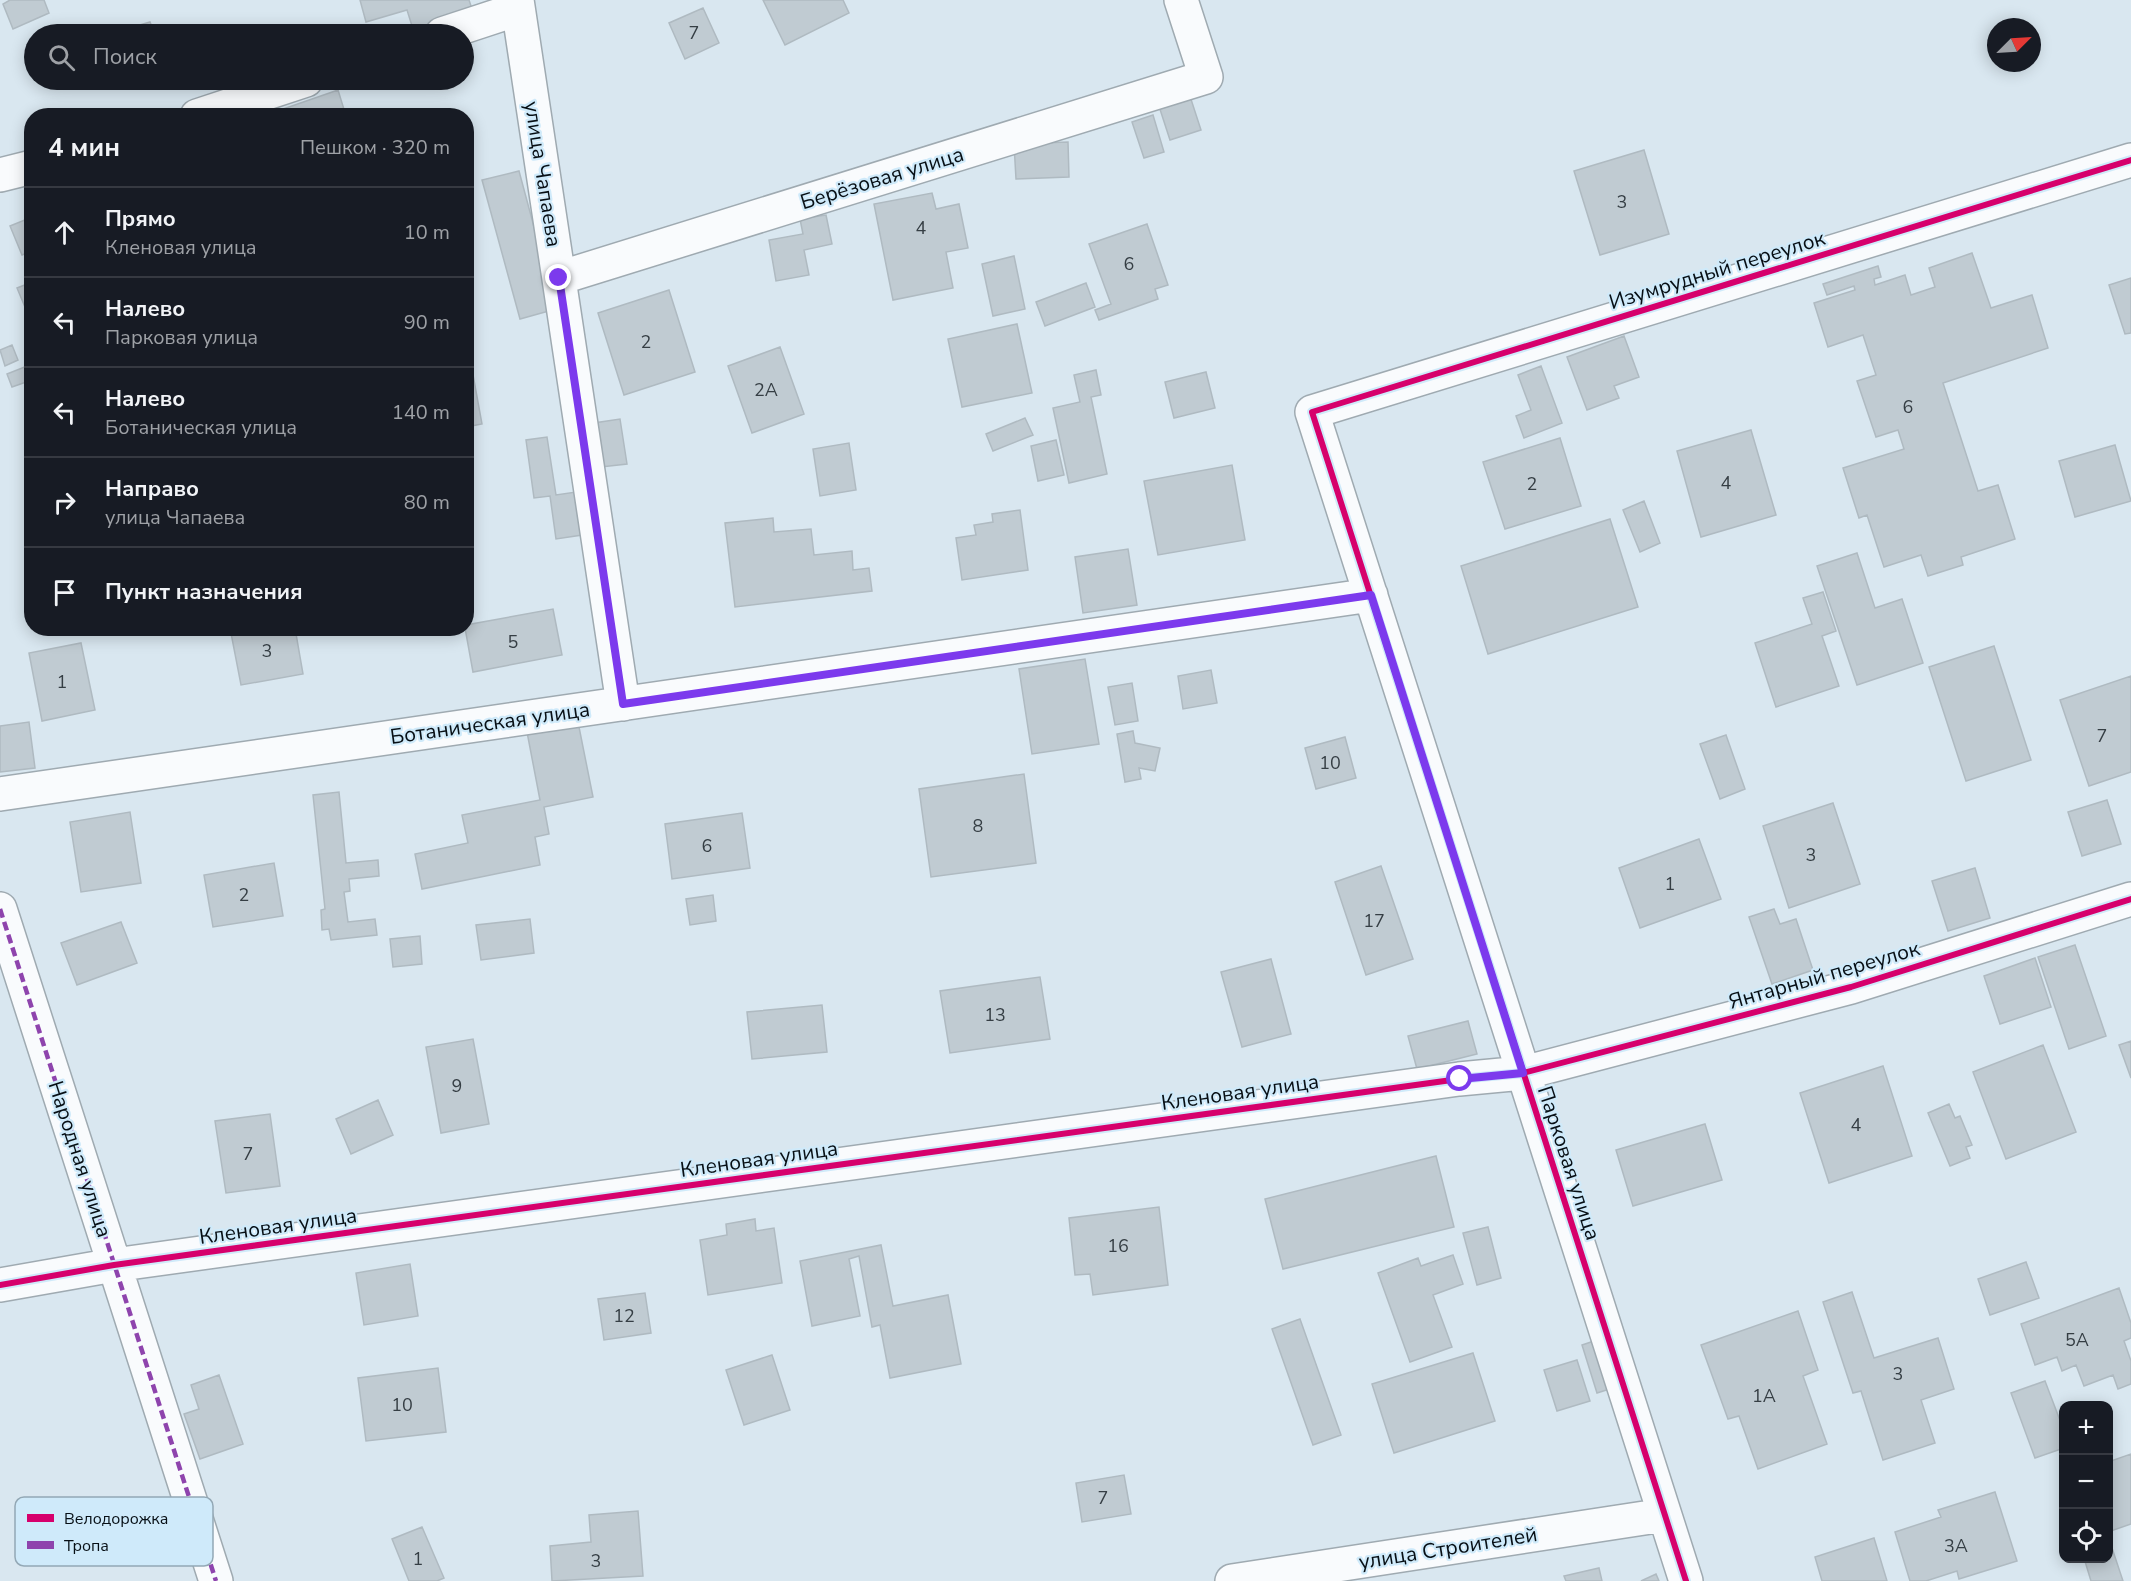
<!DOCTYPE html>
<html lang="ru">
<meta charset="utf-8">
<style>
body{margin:0;font-family:"Nunito Sans",sans-serif;background:#20242c;color:#f1f3f6}
.controls{position:absolute;right:18px;bottom:18px;display:grid;overflow:hidden;border-radius:12px;box-shadow:0 3px 15px #0003}
.controls button{width:54px;height:54px;display:grid;place-items:center;padding:0;border:0;border-bottom:2px solid #363941;background:#171b24;color:#f1f3f6;font:30px sans-serif}
.compass{position:absolute;left:1987px;top:18px;width:54px;height:54px;border-radius:50%;background:#171b24;box-shadow:0 3px 15px #0003;rotate:66deg}
.stop{position:absolute;width:18px;height:18px;margin:-14px;border:4px solid #7c3aed;border-radius:50%;background:#fff}
.stop.end{background:#7c3aed;border-color:#fff;box-shadow:0 2px 6px #0008}
.list{margin:0;padding:0;list-style:none}
h2{display:flex;justify-content:space-between;align-items:center;height:78px;margin:0;padding:0 24px;font-size:26px}
h2 small{font-size:20px;font-weight:400;color:#9ea1a6}
.list li{display:grid;grid-template-columns:39px 1fr auto;gap:18px;align-items:center;box-sizing:border-box;height:90px;padding:0 24px;border-top:2px solid #363941}
.list b{display:block;font-size:22px;white-space:nowrap}
.list p{margin:0;font-size:20px;white-space:nowrap;color:#9ea1a6}
.list em{font-size:20px;font-style:normal;color:#9ea1a6}
.icon{flex:none;width:33px;height:33px;fill:none;stroke:currentColor;stroke-width:2;stroke-linecap:round;stroke-linejoin:round}
.map{position:relative;flex:none;width:2131px;height:1581px;overflow:hidden}
.search{position:absolute;background:#171b24;box-shadow:0 3px 15px #0003;left:24px;top:24px;width:450px;height:66px;display:flex;align-items:center;gap:15px;box-sizing:border-box;padding:0 21px;border-radius:33px;color:#9ea1a6;font-size:22px}
.panel{position:absolute;background:#171b24;box-shadow:0 3px 15px #0003;left:24px;top:108px;width:450px;height:528px;border-radius:24px}
.map>svg:first-child{display:block}
</style>
<div class="map">
<svg width="2131" height="1581" viewBox="0 0 2131 1581">
<rect width="100%" height="100%" fill="#d9e7f0"/>
<path fill="#c0cbd2" stroke="#afbac1" stroke-width="1.5" d="M10,0H44L49,13L13,29L3,4Z
M360,0H469L473,12L413,29L407,10L366,22Z
M763,0H843L849,13L785,45Z
M703,8L719,43L685,59L669,23Z
M150,22L155,34H132L130,28Z
M141,80H172L144,89Z
M1187,87L1201,130L1170,140L1156,97Z
M338,90L346,116H263Z
M1153,115L1164,152L1144,158L1132,122Z
M1068,142L1069,177L1016,179L1014,144Z
M1644,150L1669,234L1600,255L1574,171Z
M519,171L556,309L520,319L482,180Z
M932,193L936,209L959,204L968,248L946,252L953,288L893,300L874,204Z
M826,215L832,244L804,250L809,275L776,281L769,240L803,234L800,219Z
M32,217V251L22,255L10,226Z
M1147,224L1168,285L1155,289L1158,299L1099,320L1095,310L1111,304L1089,244Z
M1972,253L1991,308L2032,295L2048,348L1943,383L1978,491L1998,485L2015,539L1961,557L1963,565L1928,576L1921,555L1884,567L1867,515L1859,518L1843,468L1904,449L1898,430L1876,437L1857,381L1876,375L1863,335L1828,347L1814,303L1855,290L1854,286L1827,295L1823,284L1878,266L1881,277L1874,279L1875,285L1905,275L1911,295L1935,287L1929,268Z
M1014,256L1025,309L993,316L982,264Z
M2131,278V333L2125,334L2109,285Z
M32,282V318L30,319L17,288Z
M1086,283L1095,307L1045,326L1036,302Z
M669,290L695,372L624,395L598,313Z
M1017,324L1032,393L962,407L948,339Z
M1624,336L1639,377L1614,386L1619,398L1587,410L1567,357Z
M12,345L18,360L5,366L0,350Z
M780,347L804,414L752,433L728,366Z
M32,364V380L12,387L7,374Z
M471,364L482,424L466,427V365Z
M1541,366L1562,423L1524,438L1516,416L1531,410L1518,375Z
M1096,370L1101,395L1091,397L1107,474L1069,483L1053,408L1080,402L1074,375Z
M1206,372L1215,408L1174,418L1165,382Z
M1025,418L1033,435L993,451L986,434Z
M620,419L627,464L601,467L594,423Z
M1751,430L1776,515L1701,537L1677,451Z
M547,437L556,495L576,492L582,535L556,539L550,496L534,498L526,440Z
M1560,438L1581,506L1505,529L1483,462Z
M1056,440L1064,475L1038,481L1031,446Z
M849,443L856,490L820,496L813,449Z
M2115,445L2131,501L2075,517L2059,461Z
M1232,465L1245,540L1158,555L1144,481Z
M1644,501L1660,543L1640,552L1623,510Z
M1020,510L1028,570L962,580L956,538L976,535L974,525L993,522L992,514Z
M773,518L774,532L811,529L814,555L852,551L853,570L869,568L872,591L735,607L725,523Z
M1610,519L1638,607L1488,654L1461,566Z
M1128,549L1137,605L1083,613L1075,557Z
M1857,553L1875,608L1902,599L1923,663L1857,685L1817,566Z
M1823,592L1836,631L1822,636L1839,686L1776,707L1755,643L1812,624L1803,598Z
M553,609L562,655L473,672L465,628L466,625Z
M230,628H295L303,674L241,685Z
M81,643L95,710L42,721L29,653Z
M1994,646L2031,760L1966,781L1929,667Z
M1085,659L1099,744L1032,754L1019,669Z
M1211,670L1217,703L1183,709L1178,676Z
M2131,676V772L2089,786L2060,700Z
M1132,683L1138,721L1115,725L1108,687Z
M29,722L35,768L0,772V726Z
M578,722L593,797L544,807L549,834L535,837L540,865L422,889L415,854L468,843L462,815L540,800L527,732Z
M1133,731L1135,743L1160,748L1155,771L1139,768L1141,779L1125,782L1117,734Z
M1726,735L1745,789L1720,799L1700,744Z
M1345,737L1356,778L1316,789L1305,748Z
M1024,774L1036,863L931,877L919,789Z
M339,792L346,863L378,860L379,876L349,879L350,891L344,892L348,922L375,919L377,935L331,940L329,929L322,930L321,910L325,909L313,795Z
M2107,800L2121,844L2082,856L2068,812Z
M1833,803L1860,884L1789,908L1763,826Z
M130,812L141,883L81,892L70,822Z
M742,813L750,868L672,879L665,824Z
M1699,839L1721,899L1640,928L1619,868Z
M274,863L283,916L213,927L204,875Z
M1381,866L1413,959L1366,975L1335,882Z
M1975,868L1990,918L1948,931L1932,881Z
M713,895L716,921L690,925L686,899Z
M1774,909L1780,924L1796,919L1813,970L1772,984L1749,917Z
M530,919L534,953L481,960L476,925Z
M121,922L137,963L77,985L61,943Z
M420,936L422,964L393,967L390,939Z
M2075,945L2106,1036L2069,1049L2038,957Z
M2035,958L2051,1007L2000,1024L1984,976Z
M1271,959L1291,1034L1242,1047L1221,972Z
M1040,977L1050,1039L950,1053L940,991Z
M822,1005L827,1052L752,1059L747,1012Z
M1468,1021L1477,1054L1417,1069L1408,1036Z
M473,1039L489,1124L441,1133L426,1047Z
M2131,1041V1078L2119,1045Z
M2043,1045L2076,1132L2006,1159L1973,1072Z
M1883,1066L1912,1156L1829,1183L1800,1093Z
M378,1100L393,1135L351,1154L336,1119Z
M1949,1104L1955,1118L1960,1116L1972,1145L1966,1147L1970,1158L1950,1166L1928,1113Z
M270,1114L280,1186L226,1193L215,1121Z
M1705,1124L1722,1180L1633,1206L1616,1150Z
M1436,1156L1454,1227L1283,1269L1265,1199Z
M1159,1207L1168,1285L1093,1295L1090,1274L1075,1275L1069,1218Z
M755,1219L756,1231L774,1228L782,1283L708,1295L700,1240L727,1235L726,1224Z
M1488,1227L1501,1278L1477,1285L1463,1233Z
M881,1245L893,1306L948,1295L961,1364L890,1378L880,1325L872,1327L859,1256L849,1259L860,1316L812,1326L800,1261Z
M1453,1255L1463,1284L1433,1295L1452,1347L1410,1362L1378,1273L1418,1258L1421,1266Z
M2026,1262L2039,1298L1990,1315L1978,1279Z
M410,1264L418,1316L364,1325L356,1273Z
M2119,1288L2131,1323V1338L2124,1341L2131,1361V1384L2118,1389L2113,1375L2084,1386L2076,1365L2062,1371L2057,1357L2035,1365L2021,1324Z
M1852,1292L1874,1358L1938,1338L1954,1389L1921,1400L1935,1443L1883,1460L1861,1391L1853,1393L1823,1302Z
M645,1293L651,1333L604,1340L598,1299Z
M1798,1311L1818,1370L1803,1376L1827,1444L1758,1469L1739,1416L1728,1419L1701,1345Z
M1300,1319L1341,1435L1313,1445L1272,1329Z
M1600,1339L1616,1387L1597,1393L1582,1345Z
M1473,1353L1495,1421L1394,1453L1372,1384Z
M772,1355L790,1410L744,1425L726,1370Z
M1577,1360L1590,1401L1557,1411L1544,1370Z
M438,1368L446,1432L366,1441L358,1378Z
M219,1375L243,1444L200,1459L184,1414L199,1409L191,1385Z
M2045,1381L2064,1431V1448L2035,1458L2011,1393Z
M2131,1454V1524L2108,1532V1462Z
M1124,1475L1131,1514L1082,1522L1076,1483Z
M1995,1492L2017,1561L1959,1579L1957,1571L1926,1581H1910L1895,1532L1941,1517L1938,1510Z
M638,1511L643,1576L552,1581L550,1546L591,1542L589,1515Z
M422,1527L444,1578L437,1581H409L392,1539Z
M1874,1538L1887,1581H1822L1815,1557Z
M2112,1548L2123,1581H2091L2084,1558H2108V1549Z
M1599,1568L1602,1581H1566L1564,1576Z
M1656,1574L1659,1581H1641Z"/>
<g fill="none" stroke-linecap="round" stroke-linejoin="round">
<g stroke="#9faab1" stroke-width="36">
<path id="minor" d="M517,0L623,704
M442,34L518,9
M197,116L306,80
M0,175L32,167
M559,278L1206,77L1181,0
M0,794L1371,595
M0,909L216,1581
M0,1285L114,1265L1459,1079L1523,1073L1851,987L2131,899
M1232,1581L1664,1515
M1686,1581L1312,412L2131,160"/>
</g>
<use href="#minor" stroke="#f9fbfd" stroke-width="33"/>
<path stroke="#8e44ad" stroke-width="4.5" stroke-dasharray="9 4.5" stroke-linecap="butt" d="M0,909L216,1581"/>
<g stroke="#cfeafa" stroke-width="10">
<path id="cycleway" d="M0,1285L114,1265L1459,1079L1523,1073L1851,987L2131,899
M1686,1581L1312,412L2131,160"/>
</g>
<use href="#cycleway" stroke="#d6006c" stroke-width="6"/>
</g>
<g fill="none" stroke-linecap="round" stroke-linejoin="round">
<path stroke="#7c3aed" stroke-width="8" d="M559,278L623,704L1371,595L1523,1073L1460,1079"/>
</g>
<g text-anchor="middle" stroke-width="4.5" stroke-linejoin="round" paint-order="stroke">
<g font-size="18" fill="#353e44">
<text x="694" y="39">7</text>
<text x="1622" y="208">3</text>
<text x="921" y="234">4</text>
<text x="1129" y="270">6</text>
<text x="646" y="348">2</text>
<text x="766" y="396">2А</text>
<text x="1908" y="413">6</text>
<text x="1726" y="489">4</text>
<text x="1532" y="490">2</text>
<text x="513" y="648">5</text>
<text x="267" y="657">3</text>
<text x="62" y="688">1</text>
<text x="2102" y="742">7</text>
<text x="1330" y="769">10</text>
<text x="978" y="832">8</text>
<text x="707" y="852">6</text>
<text x="1811" y="861">3</text>
<text x="1670" y="890">1</text>
<text x="244" y="901">2</text>
<text x="1374" y="927">17</text>
<text x="995" y="1021">13</text>
<text x="457" y="1092">9</text>
<text x="1856" y="1131">4</text>
<text x="248" y="1160">7</text>
<text x="1118" y="1252">16</text>
<text x="624" y="1322">12</text>
<text x="2077" y="1346">5А</text>
<text x="1898" y="1380">3</text>
<text x="1764" y="1402">1А</text>
<text x="402" y="1411">10</text>
<text x="1103" y="1504">7</text>
<text x="1956" y="1552">3А</text>
<text x="418" y="1565">1</text>
<text x="596" y="1567">3</text>
</g>
<g font-size="21" fill="#070f15" stroke="#cfeafa">
<text transform="translate(543 174) rotate(81)" y="7">улица Чапаева</text>
<text transform="translate(882 178) rotate(-17)" y="7">Берёзовая улица</text>
<text transform="translate(1717 270) rotate(-17)" y="7">Изумрудный переулок</text>
<text transform="translate(490 723) rotate(-8)" y="7">Ботаническая улица</text>
<text transform="translate(1824 975) rotate(-16)" y="7">Янтарный переулок</text>
<text transform="translate(1240 1092) rotate(-8)" y="7">Кленовая улица</text>
<text transform="translate(80 1159) rotate(72)" y="7">Народная улица</text>
<text transform="translate(759 1159) rotate(-8)" y="7">Кленовая улица</text>
<text transform="translate(1569 1163) rotate(72)" y="7">Парковая улица</text>
<text transform="translate(278 1226) rotate(-8)" y="7">Кленовая улица</text>
<text transform="translate(1448 1548) rotate(-9)" y="7">улица Строителей</text>
</g>
</g>
<rect x="15" y="1497" width="198" height="69" rx="9" fill="#cfeafa" stroke="#93a8b5" stroke-width="1.5"/>
<rect x="27" y="1514" width="27" height="8" fill="#d6006c"/>
<rect x="27" y="1541" width="27" height="8" fill="#8e44ad"/>
<g font-size="16" fill="#070f15">
<text x="64" y="1524">Велодорожка</text>
<text x="64" y="1551">Тропа</text>
</g>
</svg>
<div class="controls">
<button>+</button>
<button>−</button>
<button><svg class="icon" aria-label="locate" viewBox="0 0 24 24"><circle cx="12" cy="12" r="6"/><path d="M12 2v4M12 18v4M2 12h4M18 12h4"/></svg></button>
</div>
<svg class="compass" viewBox="-18 -18 36 36"><path d="M0-13l5 13h-10z" fill="#e53935"/><path d="M0 13l5-13h-10z" fill="#9ea1a6"/></svg>
<div class="stop" style="left:1460px;top:1079px"></div>
<div class="stop end" style="left:559px;top:278px"></div>
<div class="search"><svg class="icon" aria-label="search" viewBox="0 0 24 24"><circle cx="10" cy="10" r="6"/><path d="M15 15l6 6"/></svg>Поиск</div>
<section class="panel">
<h2>4 мин<small>Пешком · 320 m</small></h2>
<ul class="list">
<li><svg class="icon" aria-label="ahead" viewBox="0 0 24 24"><path d="M12 20V5M6 11l6-6 6 6"/></svg><div><b>Прямо</b><p>Кленовая улица</p></div><em>10 m</em></li>
<li><svg class="icon" aria-label="left" viewBox="0 0 24 24"><path d="M17 20v-9H6M10 6l-5 5 5 5"/></svg><div><b>Налево</b><p>Парковая улица</p></div><em>90 m</em></li>
<li><svg class="icon" aria-label="left" viewBox="0 0 24 24"><path d="M17 20v-9H6M10 6l-5 5 5 5"/></svg><div><b>Налево</b><p>Ботаническая улица</p></div><em>140 m</em></li>
<li><svg class="icon" aria-label="right" viewBox="0 0 24 24"><path d="M7 20v-9h11M14 6l5 5-5 5"/></svg><div><b>Направо</b><p>улица Чапаева</p></div><em>80 m</em></li>
<li><svg class="icon" aria-label="arrive" viewBox="0 0 24 24"><path d="M6 21V4h12l-3 4 3 4H6"/></svg><div><b>Пункт назначения</b></div></li>
</ul>
</section>
</div>
